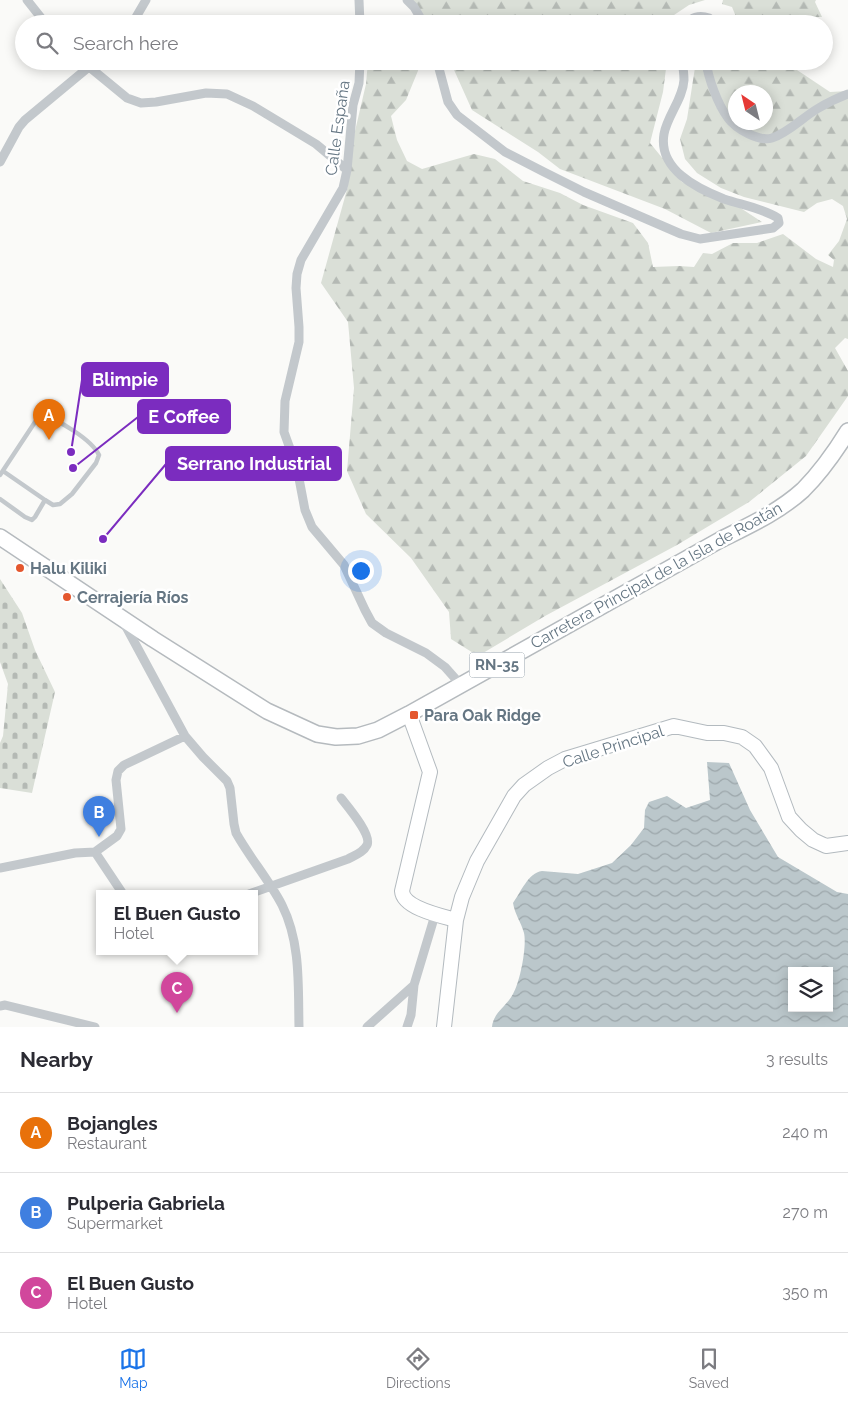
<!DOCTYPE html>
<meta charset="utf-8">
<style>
body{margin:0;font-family:Raleway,sans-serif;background:#f2f2f3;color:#2b2b33}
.controls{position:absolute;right:15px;bottom:15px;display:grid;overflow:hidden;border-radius:0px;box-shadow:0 2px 12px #0003}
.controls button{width:45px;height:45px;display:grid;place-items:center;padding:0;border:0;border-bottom:1px solid #e1e1e2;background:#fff;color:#2b2b33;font:25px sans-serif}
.compass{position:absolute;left:728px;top:85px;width:45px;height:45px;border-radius:50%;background:#fff;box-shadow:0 2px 12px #0003;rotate:325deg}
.you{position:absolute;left:360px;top:570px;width:18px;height:18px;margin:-12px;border:4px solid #fff;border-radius:50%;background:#1a73e8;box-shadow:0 0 0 8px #1a73e833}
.badge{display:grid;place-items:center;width:32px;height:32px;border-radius:50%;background:#1a73e8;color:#fff;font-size:16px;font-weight:700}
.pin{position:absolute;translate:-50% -41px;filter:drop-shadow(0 1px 2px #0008)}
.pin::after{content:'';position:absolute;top:26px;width:18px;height:15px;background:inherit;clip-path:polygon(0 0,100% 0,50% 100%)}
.popup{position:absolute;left:96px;top:890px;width:162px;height:65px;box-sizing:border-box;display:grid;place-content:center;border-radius:0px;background:#fff;filter:drop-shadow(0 1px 4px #0005);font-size:16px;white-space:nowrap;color:#7c7c81}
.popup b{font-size:19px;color:#2b2b33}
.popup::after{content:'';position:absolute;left:50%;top:100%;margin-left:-10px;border:10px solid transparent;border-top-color:#fff}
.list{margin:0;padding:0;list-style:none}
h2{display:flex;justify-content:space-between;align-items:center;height:65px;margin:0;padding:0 20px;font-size:21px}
h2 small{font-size:16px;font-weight:400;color:#7c7c81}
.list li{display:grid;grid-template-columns:32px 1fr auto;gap:15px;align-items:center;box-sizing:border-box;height:80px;padding:0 20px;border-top:1px solid #e1e1e2}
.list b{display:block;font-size:19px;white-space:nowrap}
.list p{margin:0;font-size:16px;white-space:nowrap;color:#7c7c81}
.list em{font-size:16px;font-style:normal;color:#7c7c81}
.icon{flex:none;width:28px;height:28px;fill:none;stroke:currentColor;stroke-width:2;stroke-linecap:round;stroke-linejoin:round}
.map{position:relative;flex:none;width:848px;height:1027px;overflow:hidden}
.search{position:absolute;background:#fff;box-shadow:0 2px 12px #0003;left:15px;right:15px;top:15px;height:55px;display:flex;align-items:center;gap:12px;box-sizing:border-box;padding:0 18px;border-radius:28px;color:#7c7c81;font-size:19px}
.sheet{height:305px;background:#fff}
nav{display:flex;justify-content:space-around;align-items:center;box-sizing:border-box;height:70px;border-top:1px solid #e1e1e2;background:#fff;font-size:14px;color:#7c7c81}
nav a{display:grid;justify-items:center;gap:2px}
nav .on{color:#1a73e8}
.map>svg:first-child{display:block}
</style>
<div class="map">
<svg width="848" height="1027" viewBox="0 0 848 1027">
<defs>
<pattern id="forest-firs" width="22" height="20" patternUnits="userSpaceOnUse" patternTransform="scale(1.25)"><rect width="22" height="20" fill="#dadfd7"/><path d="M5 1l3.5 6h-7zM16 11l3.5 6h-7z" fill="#b4b9b4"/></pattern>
<pattern id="cemetery-stones" width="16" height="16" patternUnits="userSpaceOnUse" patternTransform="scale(1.25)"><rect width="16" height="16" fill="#dadfd7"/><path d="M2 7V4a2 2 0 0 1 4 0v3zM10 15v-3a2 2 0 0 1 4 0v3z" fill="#b4b9b4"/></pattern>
<pattern id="water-waves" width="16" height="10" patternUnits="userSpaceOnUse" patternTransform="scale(1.25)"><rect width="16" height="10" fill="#bbc7cb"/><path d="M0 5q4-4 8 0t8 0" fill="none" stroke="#9ca6aa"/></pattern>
</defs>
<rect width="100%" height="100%" fill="#fafaf8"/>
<path fill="url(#forest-firs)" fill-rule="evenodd" d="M411,0H705L689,5L671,17V24H431Z
M723,0H816L815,2L822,17H790L770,22V24H739L732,7L722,4Z
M368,61H422L406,100L391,116L397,140L407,161L422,169L474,154L495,159L523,181L560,193L583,205L633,223L648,243L653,267L679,266L694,267L703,253L712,254L733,243H757L783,234L816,259L833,267L834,260L828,255L839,241L847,219L843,206L832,199L817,203L804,212L744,197L721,188L697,173L685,159L680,139L687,119L696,61H721L744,68L762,61H795L797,70L830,92L848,91V339L845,338L835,348L848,371V396L806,456L749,502L677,545L545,616L478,656L451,639L449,612L411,558L366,514L347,471L354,388L348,322L321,283L348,186V161L366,84ZM736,92H766V122H736Z
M450,61H667L663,92L650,143L682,182L739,207L762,222L711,233L665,209L560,169L538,152L472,110Z"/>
<path fill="url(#cemetery-stones)" d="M0,579L22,613L35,650L55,692L32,793L0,788V743L3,736L8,684L0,662Z"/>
<path fill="url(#water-waves)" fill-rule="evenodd" d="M707,762L729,763L750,810L778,857L837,892L848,894V1027H492C493,1013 507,1006 513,994C520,982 527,947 524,933C521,922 515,915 513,903C521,892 528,873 542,871L578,874L612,863L631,845L644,828L645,810L649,802L667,796L686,808L710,800ZM792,971H829V1008H792Z"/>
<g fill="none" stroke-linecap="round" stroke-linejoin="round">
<g stroke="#b3babf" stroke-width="16">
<path id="secondary" d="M409,714L430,772L402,891C403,908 441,916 456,920
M444,1027L456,920L462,897L477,861L514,796L524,785L548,768L565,759L674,726L707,733H724L742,737L755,746L771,768L789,817L801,830L813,840L826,846L848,843"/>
</g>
<g stroke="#b5babe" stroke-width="18">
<path id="primary" d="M0,537L153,639L267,711L317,734L336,737L358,736L378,730L409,714L720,540C748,526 779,512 803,490C821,472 835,452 848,431"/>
</g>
<path stroke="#c3c8cc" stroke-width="4.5" d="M0,475L37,419L43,416C58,419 92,440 99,455L96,463L72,494L60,504L53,505L45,500L3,471
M0,499L25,517L32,520L35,517L45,500"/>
<path stroke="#c3c8cc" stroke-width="9" d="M27,0L46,24
M359,0L360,24
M407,0L414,7L424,24
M132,24L146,0
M684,24C692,18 698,14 709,18L712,24
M82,61L127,98L141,103L156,102L206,93L227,94L253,106L316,144L347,170
M360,61L359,83L353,105L347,170L343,188L301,260L297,274L296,288L299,327V342L285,401L284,432L297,468L305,510L312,527L344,565L365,610L372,623L386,633L426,653L445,667L461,685
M437,61L448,102L457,115L505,152L544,172L584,192L681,234L700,239L773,228L779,223L778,218C762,208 742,205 724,199C696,188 658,169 664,134C667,116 683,99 684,80C684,74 683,67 682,61
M706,61C708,78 718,105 728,118C736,129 759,142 772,138C788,133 802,118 817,109C827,103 837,98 848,94
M0,162L19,127L25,120L96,61
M123,621L185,736L203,757L227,781L230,788L234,824L236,833C250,858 269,880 282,905C301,943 298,986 299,1027
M95,852L123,894
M0,868L75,853L95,852L117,836L121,829L116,780L118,771L124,765L185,736
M249,894L348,859C355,855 363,853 367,845C372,835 348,807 341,798
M0,1006L5,1005L95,1027
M367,1027L414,985L435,915
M407,1027L411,1015L414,985"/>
<use href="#secondary" stroke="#fff" stroke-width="14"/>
<use href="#primary" stroke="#fff" stroke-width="15"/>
</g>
<g fill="#e4572e" stroke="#fff" stroke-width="2">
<circle cx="20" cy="568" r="5"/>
<circle cx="67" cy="597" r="5"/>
<rect x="409" y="710" width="10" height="10" rx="2.5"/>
</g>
<g text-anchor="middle" stroke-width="5" stroke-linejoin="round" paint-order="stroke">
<rect fill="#fff" stroke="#939fa8" stroke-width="1" x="469.5" y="652.5" width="55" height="25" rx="4"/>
<g font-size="15" font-weight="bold" fill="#657683">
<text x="497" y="670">RN-35</text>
</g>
<g font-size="16" fill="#657683" stroke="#fff">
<text transform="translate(337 128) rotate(-82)" y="6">Calle España</text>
<text transform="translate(656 575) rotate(-29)" y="6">Carretera Principal de la Isla de Roatán</text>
<text transform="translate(613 746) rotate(-18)" y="6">Calle Principal</text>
</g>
<g font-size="16" font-weight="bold" fill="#657683" stroke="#fff" text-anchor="start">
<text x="30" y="574">Halu Kiliki</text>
<text x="77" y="603">Cerrajería Ríos</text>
<text x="424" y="721">Para Oak Ridge</text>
</g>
</g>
<path fill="none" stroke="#7b2cbf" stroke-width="2" d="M71 452L82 380M73 468L138 417M103 539L166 464"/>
<g fill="#7b2cbf" stroke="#fff" stroke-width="2">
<circle cx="71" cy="452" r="5"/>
<circle cx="73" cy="468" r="5"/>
<circle cx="103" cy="539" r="5"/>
</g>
<g fill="#7b2cbf" stroke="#7b2cbf" stroke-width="2">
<rect x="82" y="363" width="86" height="33" rx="5"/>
<rect x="138" y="400" width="92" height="33" rx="5"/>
<rect x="166" y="447" width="175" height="33" rx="5"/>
</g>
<g font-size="18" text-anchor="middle" font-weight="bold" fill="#fff">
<text x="125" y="386">Blimpie</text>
<text x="184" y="423">E Coffee</text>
<text x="254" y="470">Serrano Industrial</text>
</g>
</svg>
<div class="controls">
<button><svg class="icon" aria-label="layers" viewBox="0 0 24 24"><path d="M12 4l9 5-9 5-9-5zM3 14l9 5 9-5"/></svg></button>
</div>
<svg class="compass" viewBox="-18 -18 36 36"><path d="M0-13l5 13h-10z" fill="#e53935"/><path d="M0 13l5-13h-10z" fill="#7c7c81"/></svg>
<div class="you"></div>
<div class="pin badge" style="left:49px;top:440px;background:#e8710a">A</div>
<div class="pin badge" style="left:99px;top:837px;background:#3f7fe0">B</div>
<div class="pin badge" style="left:177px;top:1013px;background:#d1479c">C</div>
<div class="popup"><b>El Buen Gusto</b>Hotel</div>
<div class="search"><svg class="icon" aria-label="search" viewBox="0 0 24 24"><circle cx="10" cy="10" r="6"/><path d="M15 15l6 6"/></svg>Search here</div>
</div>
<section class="sheet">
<h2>Nearby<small>3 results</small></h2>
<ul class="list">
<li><span class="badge" style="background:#e8710a">A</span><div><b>Bojangles</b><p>Restaurant</p></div><em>240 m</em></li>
<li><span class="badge" style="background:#3f7fe0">B</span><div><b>Pulperia Gabriela</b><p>Supermarket</p></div><em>270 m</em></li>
<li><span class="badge" style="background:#d1479c">C</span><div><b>El Buen Gusto</b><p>Hotel</p></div><em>350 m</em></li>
</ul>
</section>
<nav>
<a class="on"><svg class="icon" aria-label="map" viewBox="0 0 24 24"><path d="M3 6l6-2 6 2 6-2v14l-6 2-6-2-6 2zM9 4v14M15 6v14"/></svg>Map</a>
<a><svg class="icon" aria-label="directions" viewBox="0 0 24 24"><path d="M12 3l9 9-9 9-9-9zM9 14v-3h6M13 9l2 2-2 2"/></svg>Directions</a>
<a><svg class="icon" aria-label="saved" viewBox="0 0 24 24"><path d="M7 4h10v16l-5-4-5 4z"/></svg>Saved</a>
</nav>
